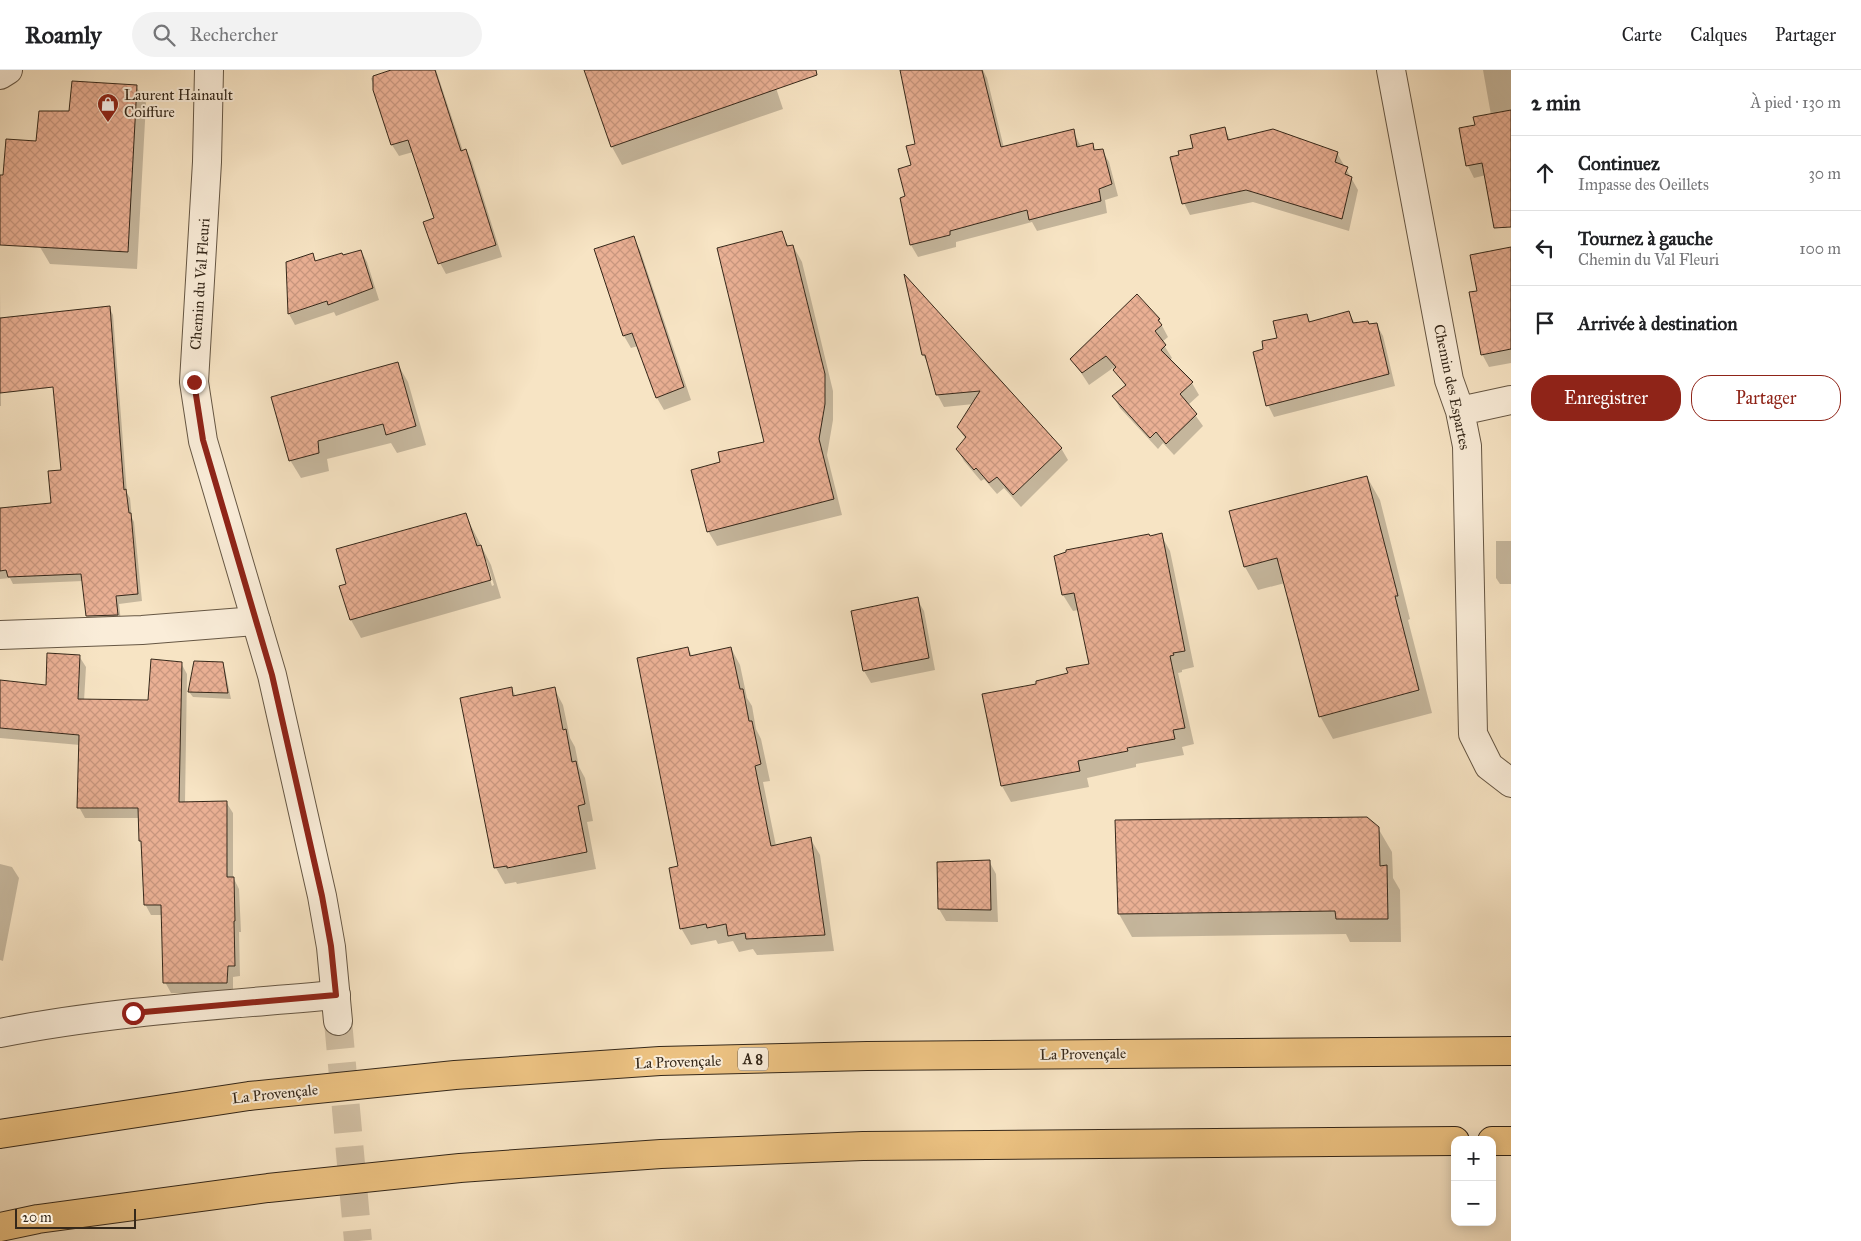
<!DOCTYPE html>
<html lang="fr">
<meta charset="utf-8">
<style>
body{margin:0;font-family:"IM FELL Great Primer",serif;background:#f2f2f2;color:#202124}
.controls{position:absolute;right:15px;bottom:15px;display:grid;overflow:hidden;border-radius:10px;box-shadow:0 2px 12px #0003}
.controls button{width:45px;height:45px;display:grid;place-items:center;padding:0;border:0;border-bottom:1px solid #e0e0e0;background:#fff;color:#202124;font:25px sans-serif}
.scale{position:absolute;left:15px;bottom:12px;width:121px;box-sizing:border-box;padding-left:5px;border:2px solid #35281a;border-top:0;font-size:14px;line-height:18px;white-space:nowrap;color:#35281a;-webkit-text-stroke:4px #faedd9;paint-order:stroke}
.stop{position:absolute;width:15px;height:15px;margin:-11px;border:4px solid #8f2418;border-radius:50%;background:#fff}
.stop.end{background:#8f2418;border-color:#fff;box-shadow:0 1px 5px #0008}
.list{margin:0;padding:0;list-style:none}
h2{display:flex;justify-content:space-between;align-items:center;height:65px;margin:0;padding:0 20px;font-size:21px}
h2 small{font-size:16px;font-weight:400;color:#757577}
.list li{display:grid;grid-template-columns:32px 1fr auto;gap:15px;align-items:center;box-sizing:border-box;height:75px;padding:0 20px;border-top:1px solid #e0e0e0}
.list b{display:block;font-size:19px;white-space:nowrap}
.list p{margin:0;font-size:16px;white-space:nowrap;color:#757577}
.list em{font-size:16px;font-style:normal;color:#757577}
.actions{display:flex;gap:10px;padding:15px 20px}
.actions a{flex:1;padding:11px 0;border:1px solid #8f2418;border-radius:20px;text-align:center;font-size:18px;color:#8f2418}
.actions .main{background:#8f2418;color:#fff}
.icon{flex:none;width:28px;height:28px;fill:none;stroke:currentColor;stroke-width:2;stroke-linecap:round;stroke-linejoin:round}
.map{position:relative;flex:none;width:1511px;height:1171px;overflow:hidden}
header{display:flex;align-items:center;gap:30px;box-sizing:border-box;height:70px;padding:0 25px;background:#fff;border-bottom:1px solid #e0e0e0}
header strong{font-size:24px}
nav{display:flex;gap:28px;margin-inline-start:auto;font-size:18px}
.search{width:350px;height:45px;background:#f2f2f2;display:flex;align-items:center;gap:12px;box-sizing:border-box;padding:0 18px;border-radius:28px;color:#757577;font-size:19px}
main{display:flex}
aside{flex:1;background:#fff}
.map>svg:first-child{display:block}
</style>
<header>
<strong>Roamly</strong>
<div class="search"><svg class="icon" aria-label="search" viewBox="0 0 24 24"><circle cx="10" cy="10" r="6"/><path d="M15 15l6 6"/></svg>Rechercher</div>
<nav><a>Carte</a><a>Calques</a><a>Partager</a></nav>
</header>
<main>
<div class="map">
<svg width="1511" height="1171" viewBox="0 0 1511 1171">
<defs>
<pattern id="building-cross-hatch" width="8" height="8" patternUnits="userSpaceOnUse" patternTransform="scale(1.25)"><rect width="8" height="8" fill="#eab094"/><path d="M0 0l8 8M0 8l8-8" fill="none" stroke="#c9977f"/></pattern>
</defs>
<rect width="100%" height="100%" fill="#f7e4c4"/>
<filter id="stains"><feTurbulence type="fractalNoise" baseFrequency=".004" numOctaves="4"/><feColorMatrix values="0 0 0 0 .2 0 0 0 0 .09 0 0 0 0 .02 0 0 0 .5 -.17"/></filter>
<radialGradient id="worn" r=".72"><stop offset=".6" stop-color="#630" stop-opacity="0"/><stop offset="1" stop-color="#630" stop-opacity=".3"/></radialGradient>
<path fill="#0003" fill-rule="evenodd" d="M396,0H436L463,81L466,80L472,92L502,187L446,204L440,193L436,148L413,82L399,86L392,75L371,8Z
M585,0H770L783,39L622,95L612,77Z
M901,0H983L987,8L1004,78L1073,61L1081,77L1092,75L1096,81L1102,80L1109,92L1118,126L1105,130L1107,143L1037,161L1032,152L956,172V177L918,187L911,175L901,129L907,127L916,75Z
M1483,0H1511V112L1486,105L1474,108L1468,96L1460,59L1476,56L1491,45Z
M136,16L146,33L137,199L50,194L40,177L0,157V106H4L37,72L71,42Z
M1224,58L1231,71L1337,83L1358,120L1349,161L1253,132L1190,145L1184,133L1195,79Z
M781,163L789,177L793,176L802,192L833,321V350L827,385L842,445L717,476L708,461L722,393L765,373Z
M633,168L640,180L691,330L664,340L657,328L638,276L631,278L624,266L596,180Z
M1511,178V293L1489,297L1482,284L1478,222Z
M361,181L367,192L379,230L336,246L334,242L295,255L289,244L287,192L312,185L317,192Z
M906,208L1061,378L1068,390L1021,437L1004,418L997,424L984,409L981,411L964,391L957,379L966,370L958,357L974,334L944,337L937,324L929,295L923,285Z
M0,218L1,336H0Z
M109,237L113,245L127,423L130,428L132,448L134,452L142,531L119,534L121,552L92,554L87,546L83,511L13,514L10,508L0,509V439L53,434Z
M1349,242L1355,254H1376L1383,266L1395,316L1274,347L1268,335L1265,280L1306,245L1311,253Z
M1159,250L1168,267L1162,272L1172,288L1170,290L1192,313L1199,325L1188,335L1203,356L1174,385L1163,373L1158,379L1120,338L1113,326L1126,317L1113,298L1089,315L1072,289Z
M397,293L408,312L426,375L397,383L391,373L327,389L329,401L301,408L290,390Z
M1367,407L1380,430L1410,549L1408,550L1432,643L1333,669L1320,646L1285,513L1258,520L1245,497Z
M465,444L491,495L501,528L361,568L351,550L341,517L348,515ZM483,488L487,492L494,515L492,516Z
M1161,465L1170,481L1194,597L1182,600V602L1178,603L1194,674L1182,677L1184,685L1136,694V697L1087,708L1089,717L1011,732L1002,716L983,625L1037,615L1090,595L1079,540L1073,541L1063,525L1150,467Z
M1496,471H1511V514H1500L1496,508Z
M917,529L924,541L935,600L871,613L864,601L853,542Z
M688,578L692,586L731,578L740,595L747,628L752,636L756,659L761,669L770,711L763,712L776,776L810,768L820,785L834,881L757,885L753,879L739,882L733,871L718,874L716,870L691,875L681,858L680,797Z
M79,586L86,597L84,631H149L181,593L187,604L185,733L226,732L233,743V807L239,819L241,862H239L240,906L233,907V923H171L165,912L163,845H151L145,834L140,748H85L79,737L80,675L0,668V612L47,616Z
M222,594L225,600L231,629L193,627L189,622Z
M511,618L516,626L554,618L563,635L570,668L575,677L579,697L585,708L593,751L587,752L596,799L517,814L516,812L505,814L496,798Z
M1378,758L1392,782L1393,808L1400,820L1401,872H1350L1346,864L1132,867L1119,844Z
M989,791L996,804L998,852L946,851L939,839Z
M0,794L12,797L19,808L3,891L0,890Z"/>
<path fill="url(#building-cross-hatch)" stroke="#35281a" d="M391,0H435L461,81L466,79L496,175L438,194L423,152L434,148L408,70L391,75L373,20V6Z
M584,0H816L817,5L611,77Z
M900,0H982L1001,77L1074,59L1077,77L1093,73L1094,80L1103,79L1112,114L1099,119L1101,131L1029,150L1027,140L950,161V165L910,175L900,128L905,126L898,99L911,95L906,76L915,74Z
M72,11L137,15L128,182L0,175V105H3L6,69L36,71L39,41H69Z
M1511,40V157L1494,158L1482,93L1466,96L1459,58L1475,55L1473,47Z
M1225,57L1228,70L1273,59L1338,82L1335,92L1348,97L1345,104L1352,107L1342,149L1246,120L1182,134L1170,87L1179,85L1178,81L1193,78L1190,65Z
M782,161L787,176L793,175L825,304V334L819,369L834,429L707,462L691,400L720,392L718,382L764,372L717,178Z
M634,166L684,317L656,328L632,263L623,266L594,179Z
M1511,177V279L1481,285L1469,222L1477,221L1470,185Z
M361,180L373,218L328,235L327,231L288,244L286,192L313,183L315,191L342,183L343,185Z
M904,204L1062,378L1013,425L997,407L989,413L976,398L974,400L956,379L966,367L957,357L980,321L936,325L925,285H922Z
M1137,224L1160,249L1158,250L1162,255L1155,261L1166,275L1161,280L1193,312L1180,324L1197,344L1166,374L1156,362L1150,368L1112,326L1126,315L1113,300L1116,297L1106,286L1082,303L1070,289Z
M110,236L124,420L126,419L129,443H131L138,524L116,526L118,545L86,546L81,504L8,507L6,500L0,501V438L51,433L48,401L61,400L53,317L0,323V248Z
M1349,241L1353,253L1368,251L1369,254L1377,253L1389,304L1266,336L1253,282L1263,279L1262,271L1277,268L1273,251L1307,244L1309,252Z
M398,292L416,356L386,365L383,354L318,371L319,383L289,391L271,327Z
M1367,406L1398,526H1395L1419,620L1319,647L1277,488L1244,497L1229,441Z
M466,443L477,476L481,475L491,510L350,550L339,516L346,514L336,479Z
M1162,463L1185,581L1173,583L1174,585L1170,586L1185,658L1173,660L1175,669L1127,678L1128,681L1078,691L1080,701L1001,716L982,624L1036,614V611L1068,603L1066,598L1089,594L1074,523L1062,525L1054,486L1066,482V480L1149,464L1150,466Z
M918,527L929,588L863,601L851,541Z
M688,577L690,586L731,577L740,619H743L749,651H752L761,694L755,696L771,776L811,767L825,865L746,869L745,863L728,866L726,854L707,858L706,854L680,859L669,798L678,796L637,588Z
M47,583L80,585L78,629L148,630L151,589L182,592L179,732L227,731V807H234L235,851H234L235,896H228L227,913H163L161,835H144L141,771H139L138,738H77L79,665L0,658V610L46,615Z
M194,591L223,592L228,623L188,622Z
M512,617L513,626L555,617L563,660L566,659L572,692L576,691L585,734L578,736L587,782L507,798V796L494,798L460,628Z
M1367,747L1379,757L1380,796L1387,795L1388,849H1336L1335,841L1118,844L1115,750Z
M990,790L991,840L938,839L937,792Z"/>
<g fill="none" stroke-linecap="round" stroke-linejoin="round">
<path stroke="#d0bea2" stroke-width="28" stroke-dasharray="28 14" stroke-linecap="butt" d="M338,951L358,1171"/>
<g stroke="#665744" stroke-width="30">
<path id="minor" d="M1391,0L1449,310L1460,341L1467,376L1473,664L1489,696L1511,713
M0,5L8,0
M1460,341L1511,330
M0,565L142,560L256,551
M0,963C111,941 224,935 336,925"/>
</g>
<g stroke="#665744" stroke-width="30">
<path id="tertiary" d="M209,0L207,92L194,312L203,371L272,605L322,826L331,877L338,951"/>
</g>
<g stroke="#35281a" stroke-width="30">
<path id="motorway" d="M0,1064L249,1026L455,1005L660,991L867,986L1511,981
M1492,1071H1511
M0,1157L38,1149L268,1118L460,1098L661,1084L863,1076L1455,1071"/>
</g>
<use href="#minor" stroke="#faedd9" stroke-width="28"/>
<use href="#tertiary" stroke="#faedd9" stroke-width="28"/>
<use href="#motorway" stroke="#ecc282" stroke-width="28"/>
</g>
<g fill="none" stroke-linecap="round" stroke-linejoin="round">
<path stroke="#8f2418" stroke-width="6" d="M133,943L336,925L331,876L322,826L272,605L203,370L194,312"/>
</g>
<defs>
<g id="shop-pin" transform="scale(1.125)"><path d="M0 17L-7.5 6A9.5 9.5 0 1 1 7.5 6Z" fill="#8f2418" stroke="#faedd9"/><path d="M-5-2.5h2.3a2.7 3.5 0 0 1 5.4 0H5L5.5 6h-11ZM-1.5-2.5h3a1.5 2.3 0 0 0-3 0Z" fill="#fff"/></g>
</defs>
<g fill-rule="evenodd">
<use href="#shop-pin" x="108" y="34"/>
</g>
<g text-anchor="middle" stroke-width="4" stroke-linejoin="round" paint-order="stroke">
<rect fill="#faedd9" stroke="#706353" stroke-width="1" x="738" y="977.5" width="30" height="23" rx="4"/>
<g font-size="14" font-weight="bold" fill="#35281a">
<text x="753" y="994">A 8</text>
</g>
<g font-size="15" fill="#35281a" stroke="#faedd9" text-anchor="start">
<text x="124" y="30">Laurent Hainault<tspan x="124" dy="17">Coiffure</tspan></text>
</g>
<g font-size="15" fill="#35281a" stroke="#faedd9">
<text transform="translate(200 214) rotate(-86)" y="5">Chemin du Val Fleuri</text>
<text transform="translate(1452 317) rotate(78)" y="5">Chemin des Espartes</text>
<text transform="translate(1083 984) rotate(-1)" y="5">La Provençale</text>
<text transform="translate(678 992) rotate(-2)" y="5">La Provençale</text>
<text transform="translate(275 1024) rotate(-6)" y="5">La Provençale</text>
</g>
</g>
<rect width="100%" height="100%" filter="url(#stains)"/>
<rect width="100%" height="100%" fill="url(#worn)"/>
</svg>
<div class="controls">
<button>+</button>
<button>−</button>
</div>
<div class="scale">20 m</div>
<div class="stop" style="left:133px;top:943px"></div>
<div class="stop end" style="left:194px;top:312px"></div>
</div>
<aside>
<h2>2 min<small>À pied · 130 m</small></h2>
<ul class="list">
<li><svg class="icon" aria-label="ahead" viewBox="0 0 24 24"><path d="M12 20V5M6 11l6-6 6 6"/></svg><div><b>Continuez</b><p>Impasse des Oeillets</p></div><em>30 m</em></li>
<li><svg class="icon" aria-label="left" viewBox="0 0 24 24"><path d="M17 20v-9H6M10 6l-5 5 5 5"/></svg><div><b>Tournez à gauche</b><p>Chemin du Val Fleuri</p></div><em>100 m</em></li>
<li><svg class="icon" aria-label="arrive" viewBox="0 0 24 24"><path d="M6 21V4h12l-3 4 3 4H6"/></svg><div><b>Arrivée à destination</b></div></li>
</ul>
<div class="actions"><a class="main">Enregistrer</a><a>Partager</a></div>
</aside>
</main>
